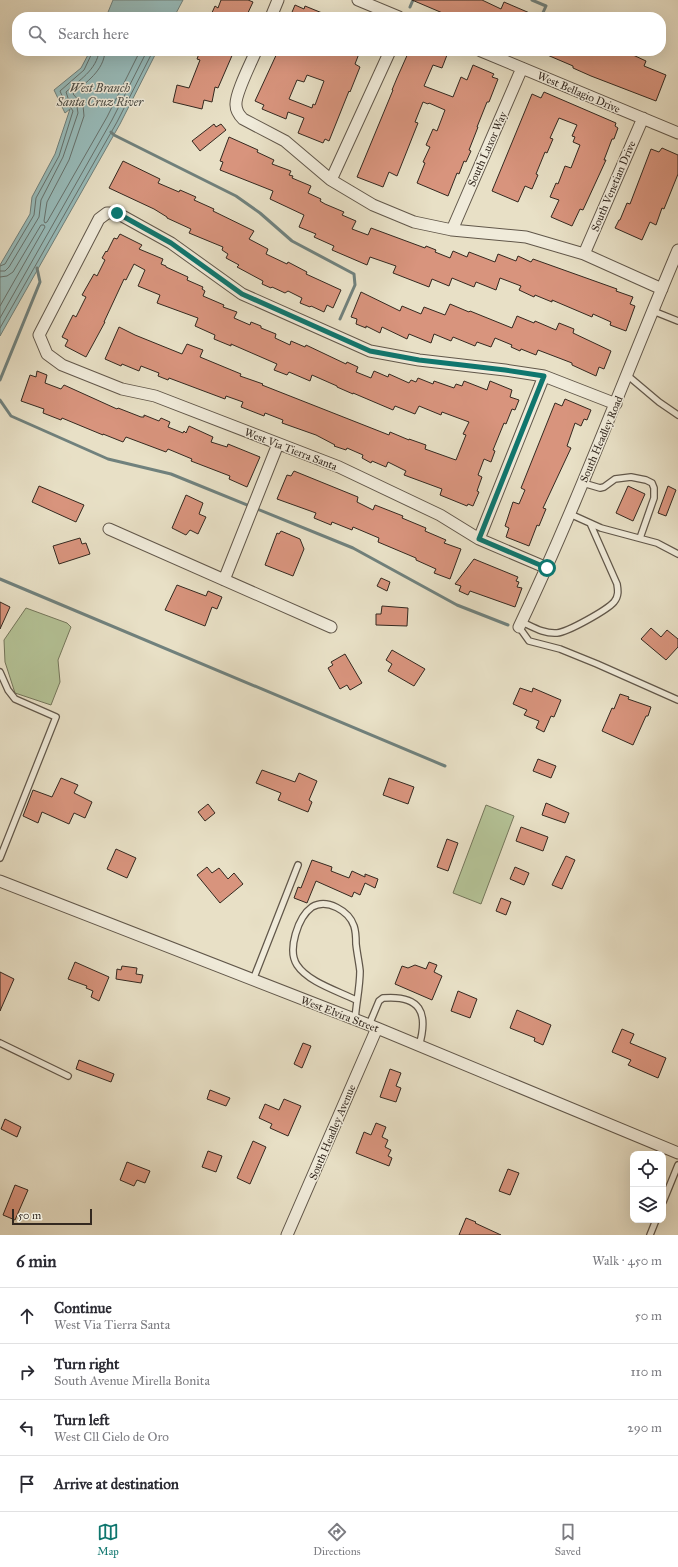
<!DOCTYPE html>
<meta charset="utf-8">
<style>
body{margin:0;font-family:"IM FELL Great Primer",serif;background:#f2f2f3;color:#2b2b33}
.controls{position:absolute;right:12px;bottom:12px;display:grid;overflow:hidden;border-radius:8px;box-shadow:0 4px 16px #0002}
.controls button{width:36px;height:36px;display:grid;place-items:center;padding:0;border:0;border-bottom:1px solid #e1e1e2;background:#fff;color:#2b2b33;font:20px sans-serif}
.scale{position:absolute;left:12px;bottom:10px;width:80px;box-sizing:border-box;padding-left:4px;border:2px solid #342920;border-top:0;font-size:11px;line-height:14px;white-space:nowrap;color:#342920;-webkit-text-stroke:3px #f0ebda;paint-order:stroke}
.stop{position:absolute;width:12px;height:12px;margin:-9px;border:3px solid #0f766e;border-radius:50%;background:#fff}
.stop.end{background:#0f766e;border-color:#fff;box-shadow:0 1px 4px #0008}
.list{margin:0;padding:0;list-style:none}
h2{display:flex;justify-content:space-between;align-items:center;height:52px;margin:0;padding:0 16px;font-size:17px}
h2 small{font-size:13px;font-weight:400;color:#7c7c81}
.list li{display:grid;grid-template-columns:26px 1fr auto;gap:12px;align-items:center;box-sizing:border-box;height:56px;padding:0 16px;border-top:1px solid #e1e1e2}
.list b{display:block;font-size:15px;white-space:nowrap}
.list p{margin:0;font-size:13px;white-space:nowrap;color:#7c7c81}
.list em{font-size:13px;font-style:normal;color:#7c7c81}
.icon{flex:none;width:22px;height:22px;fill:none;stroke:currentColor;stroke-width:2;stroke-linecap:round;stroke-linejoin:round}
.map{position:relative;flex:none;width:678px;height:1235px;overflow:hidden}
.search{position:absolute;background:#fff;box-shadow:0 4px 16px #0002;left:12px;right:12px;top:12px;height:44px;display:flex;align-items:center;gap:10px;box-sizing:border-box;padding:0 14px;border-radius:16px;color:#7c7c81;font-size:15px}
.sheet{height:276px;background:#fff}
nav{display:flex;justify-content:space-around;align-items:center;box-sizing:border-box;height:56px;border-top:1px solid #e1e1e2;background:#fff;font-size:11px;color:#7c7c81}
nav a{display:grid;justify-items:center;gap:2px}
nav .on{color:#0f766e}
.map>svg:first-child{display:block}
</style>
<div class="map">
<svg width="678" height="1235" viewBox="0 0 678 1235">
<rect width="100%" height="100%" fill="#e8e0c6"/>
<filter id="stains"><feTurbulence type="fractalNoise" baseFrequency=".005" numOctaves="4"/><feColorMatrix values="0 0 0 0 .2 0 0 0 0 .09 0 0 0 0 .02 0 0 0 .5 -.17"/></filter>
<radialGradient id="worn" r=".72"><stop offset=".6" stop-color="#630" stop-opacity="0"/><stop offset="1" stop-color="#630" stop-opacity=".3"/></radialGradient>
<path fill="#b4c296" stroke="#74765b" d="M26,608L67,623L71,627L58,660L60,682L51,705L15,693L5,662L4,640Z
M486,805L514,816L481,904L453,893Z"/>
<path fill="#98bcbb" stroke="#70817d" d="M113,0H183L174,17H106Z
M90,51H157L120,124L0,336V265L30,214L32,197L55,154L70,109L65,113L54,90L81,68Z"/>
<g fill="none" stroke-linecap="round" stroke-linejoin="round">
<path stroke="#66726e" stroke-width="1" d="M105,51C104,71 86,82 73,94L83,105L84,116L69,160L47,202L44,221L45,223L47,222L107,117L140,51
M0,266L5,264L34,215L36,198L59,156L73,111L71,108L66,105L60,91L84,70L93,51
M0,271H5L9,267L39,217L41,200L63,157L78,113L77,107L69,101L66,92C78,81 97,70 99,51
M0,277L7,276L13,272L41,225H44L45,227L0,306
M0,318L112,120L147,51
M0,328L117,122L153,51"/>
<path stroke="#70817d" stroke-width="3" d="M532,0L546,6L541,17
M410,7L413,0
M111,132L114,135L236,196L260,213L292,241L354,274L355,285L340,319
M0,380L40,282L37,268
M0,400L11,416L108,459L171,474L353,548L457,605L508,625
M0,579L445,766"/>
</g>
<path fill="#d8947d" stroke="#342920" fill-rule="evenodd" d="M221,0H248L253,2L246,17H210L215,6L218,8Z
M412,0H482L501,9L504,2L539,17H452Z
M295,5L304,9L305,6L332,17H290Z
M200,51H234L218,88L215,87L212,102L204,100L202,109L173,102L177,85L189,88L200,60L197,59Z
M278,51H360L355,64L360,67L350,92L349,91L329,141L325,139L323,143L298,133L304,118L288,112L286,119L262,109L264,105L255,101ZM307,75L324,81L315,105L313,104L312,108L289,99L297,80L304,82Z
M409,51H439L447,55L442,68L433,65L424,86L453,97L461,77L467,80L473,65L494,74L492,77L498,79L489,102H487L477,127H478L469,150L471,151L466,162L464,161L459,174L457,173L448,196L417,183L425,163L423,162L430,147L426,145L433,129L437,131L445,110L429,103L428,104L423,102L415,122L418,123L397,176L389,172L383,187L357,177L393,90H392L397,78Z
M538,51H606L614,55L616,51H635L633,55L646,61L644,66L666,75L656,101L591,76L573,68V66Z
M544,92L616,123L615,126L618,128L614,139H612L604,160H606L583,210L580,209L572,226L551,217L559,200L550,197L556,183L558,184L565,166L571,168L580,145L573,142L575,137L572,136L577,125L559,118L550,138L553,139L547,153L545,152L536,174L538,175L532,189L525,186L518,202L492,191L532,94L541,98Z
M214,124L216,127L221,124L226,130L200,151L192,141Z
M229,137L258,150L257,152L274,160L272,164L291,171L289,175L293,176L292,178L311,186L308,193L321,199L320,201L325,204L344,212L342,215L356,221L352,229L368,235L371,228L425,248L426,246L436,250L435,252L450,258L453,251L467,257L469,252L495,262L498,254L516,261L518,256L531,262L533,259L617,289L616,291L633,297L630,304L635,306L626,331L610,325L611,322L593,314L592,317L552,300V302L535,295L534,297L519,290L521,286L500,278L496,290L476,282L474,287L452,278L449,286L432,279L429,287L393,273L396,266L370,257L367,265L332,250L334,246L314,237L316,234L299,227L304,215L270,199L273,191L220,170L223,162L220,161Z
M662,148L678,155V174L664,209L662,208L656,225L650,222L642,240L615,228L619,220H620L627,203L630,204L651,149L659,152Z
M123,161L160,179L158,183L179,192L180,190L196,197L194,200L214,209L213,211L254,231L249,239L268,249L266,254L287,264L288,262L307,272L306,274L341,290L333,308L327,305L324,312L311,306L310,307L300,303L302,298L288,291L285,293L272,287L271,288L262,284L263,281L237,267L239,265L226,258L228,254L222,250L223,247L189,233L191,229L167,218V217L154,209L109,188Z
M120,234L142,245L139,249L163,259L161,264L166,266V267L188,277L187,280L203,287L202,289L205,291L203,296L224,305L223,307L237,312L234,318L250,325L251,322L261,326V328L276,334L275,338L290,345L291,341L305,347L306,345L346,364L347,362L358,367L356,372L371,378L374,371L388,377L389,374L409,383L411,380L416,382L418,378L433,384L434,381L454,388L456,384L462,386L464,381L487,390L490,381L512,390L510,397L519,400L515,410L512,409L506,424L504,423L493,450L495,451L491,462L484,459L478,475L482,477L477,491L479,492L473,506L468,504L467,506L440,495L442,489L404,475L406,471L388,462L386,467L372,461L371,463L362,458L363,455L347,448L346,450L334,446L335,445L316,435L282,423L283,420L265,413L264,416L241,407L243,402L226,396L225,399L169,378L168,380L158,376L159,373L141,366L139,371L122,364L121,366L105,359L119,327L135,335L182,354L187,344L203,350L200,357L241,374L240,376L263,384L262,385L389,435L390,432L409,440V439L426,445L425,449L453,459L456,460L466,435L463,434L469,422L442,412L441,415L419,406L415,414L395,406L393,410L353,393V394L337,387V386L312,375L310,381L289,372L287,375L274,370L277,364L231,344V346L214,339L215,335L195,326L198,318L157,303L160,295L138,286L145,270L134,264L126,280L124,279L104,322H105L86,357L65,346L68,340L62,337L73,315L76,317L86,297L82,295L94,274L97,276L105,260L102,258L106,251L107,252L114,238L117,239Z
M361,292L400,311L402,306L421,314L424,307L445,315L450,304L469,312L470,311L512,328L517,316L534,323L535,321L556,330L559,323L574,329L573,333L611,351L604,369L599,367L596,376L572,365V363L538,350L536,355L521,349L520,351L511,347L512,345L495,338L491,347L477,342L475,346L453,337L451,341L434,334L431,343L409,334L407,339L382,327L380,333L366,326V328L356,324L357,319L351,317Z
M37,371L47,375L45,383L61,389L64,385L117,409L118,408L141,417H144V415L159,421L161,418L170,422L168,427L183,433L184,431L186,433L189,426L213,437L211,442L227,447L228,444L260,457L247,487L229,479L230,476L191,461L192,459L168,449L166,452L126,437L123,442L103,434V435L62,418L61,420L43,413L44,409L21,401L30,375L36,377Z
M565,399L591,410L587,420L584,419L581,426L575,423L567,446L571,448L543,508L546,509L539,526L537,525L529,546L506,537L509,528L505,526L513,502L519,504L525,490L521,488L555,403L562,406Z
M294,471L358,497L357,502L373,510L375,505L403,516L402,518L426,528L425,531L446,540L444,543L461,549L450,579L434,573L436,569L416,560V558L378,542L379,538L353,527L352,530L332,522L331,525L314,518L316,513L277,499L287,475L291,476Z
M39,486L84,505L76,522L32,502Z
M628,486L645,494L633,521L616,513Z
M668,486L676,490L666,516L658,513Z
M186,495L203,503L199,514L206,517L198,534L190,530L186,535L172,528Z
M281,531L300,539L304,549L293,576L265,565L277,533L279,534Z
M80,538L82,544L86,543L90,554L59,564L53,546Z
M474,559L518,577L516,581L519,582L517,587L522,588L515,607L470,591L468,595L459,591L461,586L455,584Z
M381,578L390,582L387,591L377,586Z
M177,585L206,596L208,591L222,597L217,609L212,607L205,626L165,610Z
M0,602L10,607L0,629Z
M382,606L408,608L407,626L376,625V614H381Z
M651,628L661,637L667,630L678,639V647L666,660L641,639Z
M392,650L425,669L414,686L388,671L392,664L386,660Z
M345,654L362,683L350,690L347,685L340,689L328,668L333,665L331,662Z
M520,688L532,692L533,688L561,700L554,717L551,716L544,732L536,728L539,721L524,715L527,710L513,704Z
M620,694L629,697L628,699L651,707L648,716H646L633,745L602,731L612,708L614,709Z
M538,759L556,766L551,778L533,771Z
M262,770L295,782L299,773L317,781L309,800L312,802L308,812L278,800L281,793L256,783Z
M61,778L78,785L74,793L92,802L85,818L74,813L69,824L42,812L38,823L23,816L33,790L52,797Z
M389,778L414,787L408,804L383,795Z
M546,803L569,813L565,823L542,815Z
M208,804L215,813L205,821L198,812Z
M521,827L548,837L543,851L516,841Z
M447,839L458,843L448,871L437,867Z
M116,849L136,858L127,878L107,869Z
M566,856L575,860L562,889L552,885Z
M312,860L332,867L331,871L349,878L352,871L365,877V874L378,879L375,888L365,883L360,895L354,892L352,897L316,881L307,903L294,898L298,887L301,888Z
M207,867L212,873L219,868L228,879L234,873L243,884L220,903L197,875Z
M515,867L529,873L524,885L510,879Z
M501,898L511,902L506,915L496,911Z
M75,962L109,977L99,1001L91,997L93,991L86,988L87,986L68,979Z
M429,962L437,965L434,972L442,976L432,1000L395,984L402,966L408,968L415,965L426,969Z
M122,966L137,968L136,974L143,975L141,983L116,979L117,969L121,970Z
M0,972L14,979L0,1011Z
M458,991L477,999L470,1018L451,1011Z
M517,1010L551,1025L543,1045L534,1041L535,1038L510,1028Z
M622,1029L634,1034L630,1043L666,1058L658,1078L628,1065L631,1060L612,1052Z
M303,1043L311,1046L302,1068L294,1064Z
M79,1060L114,1074L111,1082L76,1069Z
M390,1069L401,1073L396,1086L401,1088L396,1102L380,1097Z
M210,1090L230,1098L226,1106L207,1099Z
M284,1099L301,1106L288,1136L270,1128L272,1124L259,1118L265,1104L279,1110Z
M5,1119L21,1127L17,1137L1,1129Z
M376,1123L386,1127L382,1137L388,1140L385,1147L391,1150L388,1156L392,1158L389,1166L356,1153L364,1132L371,1135Z
M253,1141L266,1147L250,1184L237,1178Z
M208,1151L222,1156L216,1172L202,1167Z
M127,1162L150,1171L145,1183L137,1180L134,1186L120,1180Z
M508,1169L519,1173L510,1195L499,1191Z
M15,1185L28,1190L15,1220L3,1215Z
M466,1218L476,1222L475,1223L501,1235H459Z"/>
<g fill="none" stroke-linecap="round" stroke-linejoin="round">
<g stroke="#61574a" stroke-width="8">
<path id="lane" d="M653,311L678,321
M627,375L659,402L678,415
M583,483L600,488L604,487L615,479L631,477L646,480L652,483L654,488V498L640,538
M570,514L601,528L657,543L678,554
M522,622C533,627 544,634 557,633C568,632 607,610 614,602C619,596 618,590 617,584L590,523
M519,627L529,641L560,649L597,664L678,700
M0,672L8,690L15,699L56,717L0,858
M253,980L298,865
M355,1020C356,1004 360,987 360,971C359,962 357,953 356,944C356,938 356,932 354,926C349,911 327,898 312,907C298,917 287,950 297,965C308,982 338,991 356,1000
M369,1025L379,1001L383,998C420,995 429,1012 419,1046
M0,1043L68,1076
M663,1202L678,1165
M650,1235L656,1220"/>
</g>
<g stroke="#61574a" stroke-width="13">
<path id="street" d="M358,0L399,17
M271,17L278,0
M256,51C251,63 235,94 236,105C236,111 239,115 243,119L285,141L331,180L373,205L414,222L452,230L526,237L584,254L662,289
M481,51L678,133
M331,180L390,51
M452,230L522,68
M584,254L643,118
M109,529L331,627
M479,539L544,376
M547,568L479,539L440,515L339,467L155,396L122,389L62,365L47,354L39,335L99,219L107,213H117L171,243L242,294L370,351L419,360L505,370L544,376L616,404
M224,580L278,444
M519,627C578,503 625,375 678,250
M0,881L377,1028L678,1153
M287,1235L377,1028"/>
</g>
<use href="#lane" stroke="#f0ebda" stroke-width="5.5"/>
<use href="#street" stroke="#f0ebda" stroke-width="11"/>
</g>
<g fill="none" stroke-linecap="round" stroke-linejoin="round">
<path stroke="#0f766e" stroke-width="5" d="M117,213L171,243L242,294L370,351L419,360L505,370L544,376L479,539L547,568"/>
</g>
<g text-anchor="middle" stroke-width="3" stroke-linejoin="round" paint-order="stroke">
<g font-size="11" fill="#342920" stroke="#f0ebda">
<text transform="translate(579 92) rotate(23)" y="4">West Bellagio Drive</text>
<text transform="translate(487 149) rotate(-66)" y="4">South Luxor Way</text>
<text transform="translate(613 186) rotate(-67)" y="4">South Venetian Drive</text>
<text transform="translate(601 439) rotate(-67)" y="4">South Headley Road</text>
<text transform="translate(291 449) rotate(21)" y="4">West Via Tierra Santa</text>
<text transform="translate(340 1014) rotate(21)" y="4">West Elvira Street</text>
<text transform="translate(332 1132) rotate(-67)" y="4">South Headley Avenue</text>
</g>
<g font-size="12" font-style="italic" fill="#4d4e47" stroke="#f0ebda">
<text x="100" y="92">West Branch<tspan x="100" dy="14">Santa Cruz River</tspan></text>
</g>
</g>
<rect width="100%" height="100%" filter="url(#stains)"/>
<rect width="100%" height="100%" fill="url(#worn)"/>
</svg>
<div class="controls">
<button><svg class="icon" aria-label="locate" viewBox="0 0 24 24"><circle cx="12" cy="12" r="6"/><path d="M12 2v4M12 18v4M2 12h4M18 12h4"/></svg></button>
<button><svg class="icon" aria-label="layers" viewBox="0 0 24 24"><path d="M12 4l9 5-9 5-9-5zM3 14l9 5 9-5"/></svg></button>
</div>
<div class="scale">50 m</div>
<div class="stop" style="left:547px;top:568px"></div>
<div class="stop end" style="left:117px;top:213px"></div>
<div class="search"><svg class="icon" aria-label="search" viewBox="0 0 24 24"><circle cx="10" cy="10" r="6"/><path d="M15 15l6 6"/></svg>Search here</div>
</div>
<section class="sheet">
<h2>6 min<small>Walk · 450 m</small></h2>
<ul class="list">
<li><svg class="icon" aria-label="ahead" viewBox="0 0 24 24"><path d="M12 20V5M6 11l6-6 6 6"/></svg><div><b>Continue</b><p>West Via Tierra Santa</p></div><em>50 m</em></li>
<li><svg class="icon" aria-label="right" viewBox="0 0 24 24"><path d="M7 20v-9h11M14 6l5 5-5 5"/></svg><div><b>Turn right</b><p>South Avenue Mirella Bonita</p></div><em>110 m</em></li>
<li><svg class="icon" aria-label="left" viewBox="0 0 24 24"><path d="M17 20v-9H6M10 6l-5 5 5 5"/></svg><div><b>Turn left</b><p>West Cll Cielo de Oro</p></div><em>290 m</em></li>
<li><svg class="icon" aria-label="arrive" viewBox="0 0 24 24"><path d="M6 21V4h12l-3 4 3 4H6"/></svg><div><b>Arrive at destination</b></div></li>
</ul>
</section>
<nav>
<a class="on"><svg class="icon" aria-label="map" viewBox="0 0 24 24"><path d="M3 6l6-2 6 2 6-2v14l-6 2-6-2-6 2zM9 4v14M15 6v14"/></svg>Map</a>
<a><svg class="icon" aria-label="directions" viewBox="0 0 24 24"><path d="M12 3l9 9-9 9-9-9zM9 14v-3h6M13 9l2 2-2 2"/></svg>Directions</a>
<a><svg class="icon" aria-label="saved" viewBox="0 0 24 24"><path d="M7 4h10v16l-5-4-5 4z"/></svg>Saved</a>
</nav>
